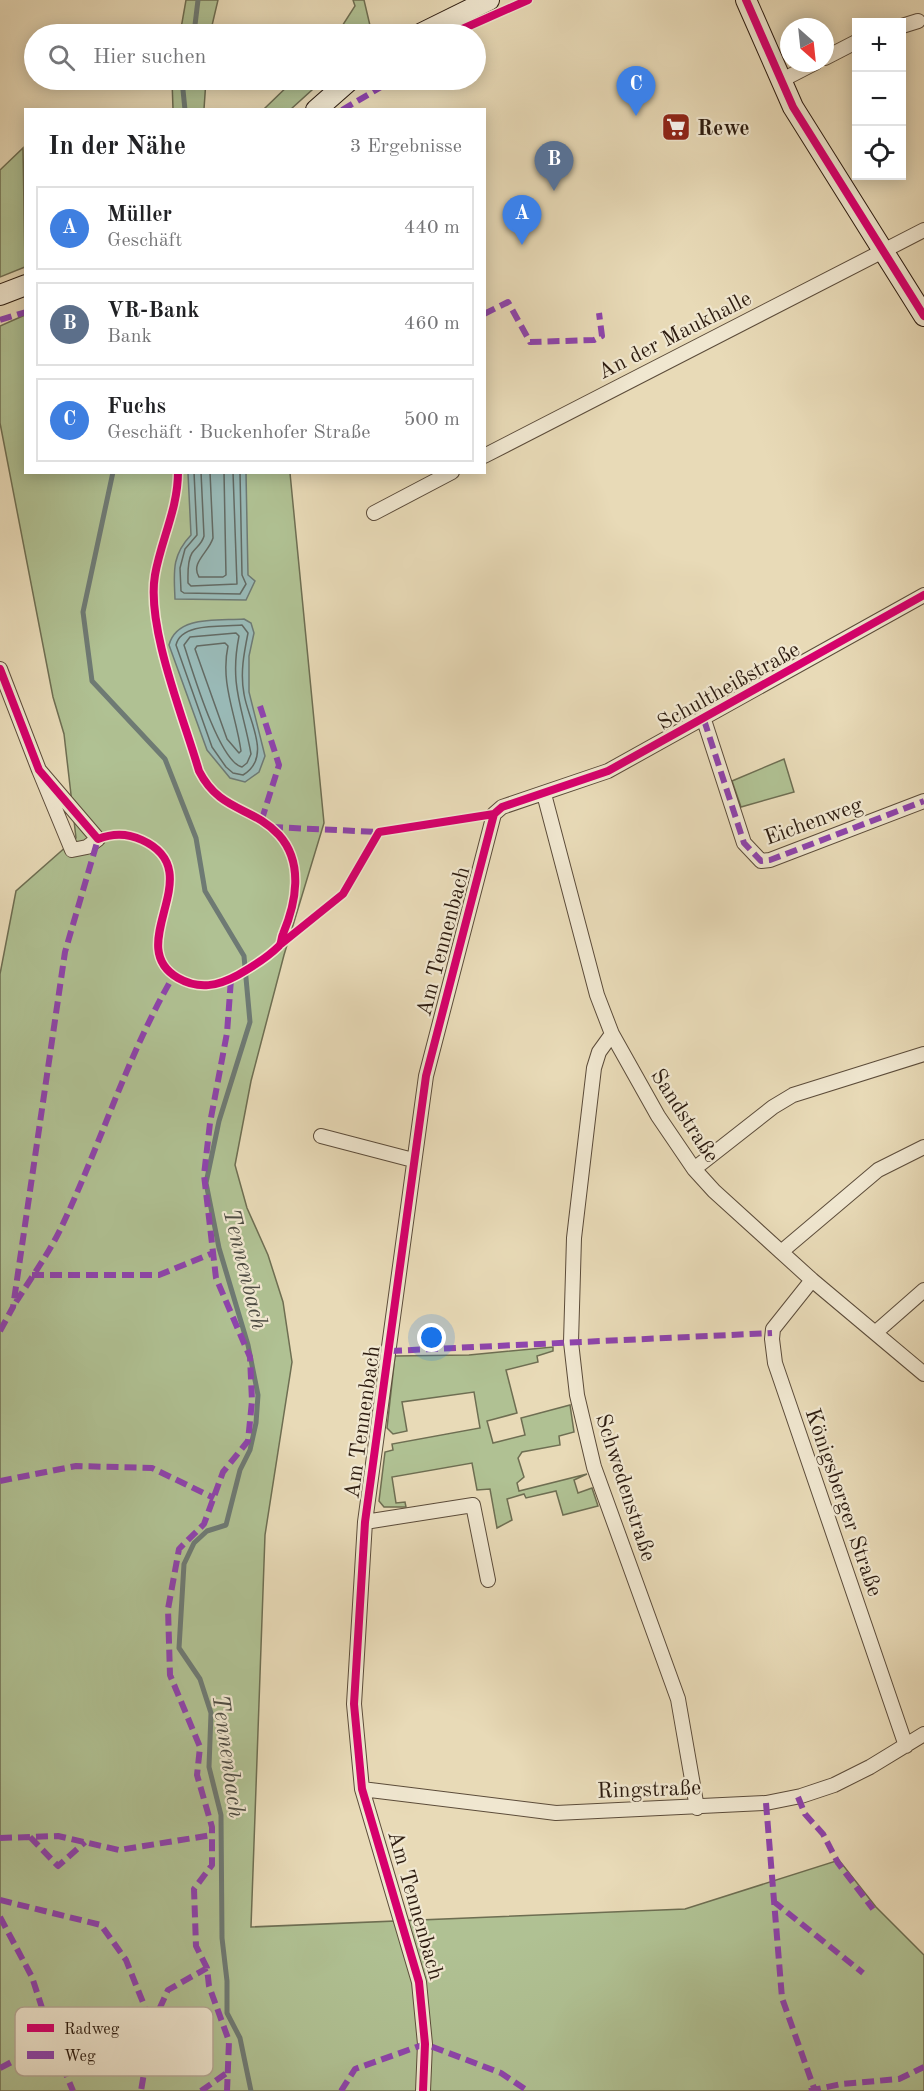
<!DOCTYPE html>
<html lang="de">
<meta charset="utf-8">
<style>
body{margin:0;font-family:"Old Standard TT",serif;background:#f6f6f6;color:#202124}
.controls{position:absolute;right:18px;top:18px;display:grid;overflow:hidden;border-radius:0px;box-shadow:0 3px 15px #0003}
.controls button{width:54px;height:54px;display:grid;place-items:center;padding:0;border:0;border-bottom:2px solid #e0e0e0;background:#fff;color:#202124;font:30px sans-serif}
.compass{position:absolute;left:780px;top:18px;width:54px;height:54px;border-radius:50%;background:#fff;box-shadow:0 3px 15px #0003;rotate:153deg}
.you{position:absolute;left:432px;top:1338px;width:21px;height:21px;margin:-15px;border:4px solid #fff;border-radius:50%;background:#1a73e8;box-shadow:0 0 0 9px #1a73e833}
.badge{display:grid;place-items:center;width:39px;height:39px;border-radius:50%;background:#8f2418;color:#fff;font-size:20px;font-weight:700}
.pin{position:absolute;translate:-50% -50px;filter:drop-shadow(0 2px 3px #0008)}
.pin::after{content:'';position:absolute;top:32px;width:21px;height:18px;background:inherit;clip-path:polygon(0 0,100% 0,50% 100%)}
.list{margin:0;padding:0;list-style:none}
h2{display:flex;justify-content:space-between;align-items:center;height:78px;margin:0;padding:0 24px;font-size:26px}
h2 small{font-size:20px;font-weight:400;color:#757577}
.list li{display:grid;grid-template-columns:39px 1fr auto;gap:18px;align-items:center;box-sizing:border-box;height:84px;margin:0 12px 12px;padding:0 12px;border:2px solid #e0e0e0;border-radius:0px}
.list b{display:block;font-size:22px;white-space:nowrap}
.list p{margin:0;font-size:20px;white-space:nowrap;color:#757577}
.list em{font-size:20px;font-style:normal;color:#757577}
.icon{flex:none;width:33px;height:33px;fill:none;stroke:currentColor;stroke-width:2;stroke-linecap:round;stroke-linejoin:round}
.map{position:relative;flex:none;width:924px;height:2091px;overflow:hidden}
.search{position:absolute;background:#fff;box-shadow:0 3px 15px #0003;left:24px;top:24px;width:462px;height:66px;display:flex;align-items:center;gap:15px;box-sizing:border-box;padding:0 21px;border-radius:33px;color:#757577;font-size:22px}
.panel{position:absolute;background:#fff;box-shadow:0 3px 15px #0003;left:24px;top:108px;width:462px;height:366px;border-radius:0px}
.map>svg:first-child{display:block}
</style>
<div class="map">
<svg width="924" height="2091" viewBox="0 0 924 2091">
<rect width="100%" height="100%" fill="#e8dab7"/>
<filter id="stains"><feTurbulence type="fractalNoise" baseFrequency=".00333" numOctaves="4"/><feColorMatrix values="0 0 0 0 .2 0 0 0 0 .09 0 0 0 0 .02 0 0 0 .5 -.17"/></filter>
<radialGradient id="worn" r=".72"><stop offset=".6" stop-color="#630" stop-opacity="0"/><stop offset="1" stop-color="#630" stop-opacity=".3"/></radialGradient>
<path fill="#b0c193" stroke="#6e6e52" stroke-width="1.5" d="M186,0H218L210,34H180Z
M353,0H364L372,34H337L355,6Z
M172,80H206L204,109H173Z
M294,80H323L291,109H264Z
M23,148L25,267L0,277V170Z
M25,315L26,472L290,473L324,823L284,955L251,1081L235,1165L247,1208L268,1255L283,1302L292,1362L265,1535L251,1927L685,1909L839,1860L876,1907L924,1955V2091H0V974L16,891L76,838L64,734L53,697L0,423V326Z
M784,759L794,792L741,807L732,781Z
M553,1347V1351L537,1356L538,1362L506,1370L517,1413L487,1421L493,1443L525,1435L521,1418L570,1405L574,1432L559,1436L560,1445L522,1452L518,1458L524,1477L517,1483L519,1491L587,1474L574,1480L578,1493L592,1488L598,1506L563,1515L556,1491L526,1498L524,1494L507,1499L512,1520L497,1528L490,1489L477,1490L472,1463L392,1477L396,1503L405,1502L406,1507H384L379,1501L385,1452L393,1450L392,1444L480,1428L474,1392L402,1402L407,1431L393,1434L387,1428L395,1356L469,1355Z"/>
<path fill="#99b9b6" stroke="#6e7a74" stroke-width="1.5" d="M188,473H246L248,575L255,581L246,600L175,599C174,573 171,556 191,535Z
M244,619L251,623L254,633L249,656V692L265,756L259,772L245,782L230,778L207,750L169,645C177,615 218,621 244,619Z"/>
<g fill="none" stroke-linecap="round" stroke-linejoin="round">
<path stroke="#636a63" stroke-width="1.5" d="M194,472L197,535L185,549L180,568L181,591L184,593L240,594L246,584L242,575L240,472
M201,472L204,536C202,544 197,546 192,553C187,561 188,574 188,583L191,586L237,584L233,472
M210,472L213,538C209,552 190,563 199,577H223L226,575L224,472
M242,625L248,633C244,653 240,673 244,694C248,720 273,757 243,775L233,773L226,767L212,747L176,645C181,622 223,627 242,625Z
M236,633L239,636C229,686 243,708 251,754L247,763L242,767C219,762 192,669 184,645L190,637Z
M225,643L228,646C220,683 236,715 241,751L239,753L227,739L195,649L197,646Z"/>
<path stroke="#6e7a74" stroke-width="5" d="M190,34L195,25L198,0
M182,80L185,110
M113,472L83,612L92,681L165,759L196,838L205,891L244,956L250,1022L219,1121L206,1183L219,1248L248,1345L258,1395L256,1423L250,1450L240,1470L226,1525L207,1531L194,1543L184,1564L179,1648L200,1679L211,1713L209,1767L221,1815L222,1938L227,1981V2013L240,2038L251,2091"/>
<g stroke="#5c4c3a" stroke-width="16">
<path id="street" d="M902,26L918,21
M825,58L856,42
M780,81L815,63
M484,456L924,230
M374,513L452,472
M0,669L39,770L98,839L87,847L72,850L39,770
M704,720L744,843L761,861L770,860L924,801
M544,794L597,995L612,1034L658,1116L694,1169L714,1191L812,1280L924,1374
M612,1034L599,1052L594,1068L574,1238L571,1342L577,1395L594,1467L678,1699L697,1808
M321,1136L413,1160
M694,1169L773,1107L793,1095L924,1054
M781,1252L878,1170L924,1147
M812,1280L773,1329L772,1339L775,1363L906,1746
M875,1333L924,1290
M365,1522L473,1505L488,1580
M362,1789L556,1813L766,1803L801,1796L834,1785L870,1767L924,1734
M423,2091L425,2044L419,1982L362,1789L354,1704L365,1522L426,1076L494,814L502,807L608,771L924,595"/>
</g>
<g stroke="#2d1c10" stroke-width="22">
<path id="secondary" d="M746,0L793,107L924,316
M420,34L489,0
M316,110L350,80
M0,295L26,285"/>
</g>
<use href="#street" stroke="#f0e7d0" stroke-width="14"/>
<use href="#secondary" stroke="#f0e7d0" stroke-width="20"/>
<path stroke="#8e44ad" stroke-width="6" stroke-dasharray="12 6" stroke-linecap="butt" d="M342,110L393,80
M484,314L508,302L530,342L594,340L602,336L599,313
M0,320L26,312
M260,706L279,765L261,822
M704,720L744,843L761,861L770,860L924,801
M271,827L379,832
M32,1275H159L213,1253
M16,1302C31,1278 49,1253 61,1228C101,1144 127,1055 174,975
M0,1331L13,1307L65,952L98,839L101,838
M390,1351L772,1333
M0,1481L76,1466L152,1468L214,1498
M798,1797L805,1814L823,1834L838,1863L873,1909
M766,1803L782,1998L815,2091
M30,1837L58,1866L85,1842
M0,1838L58,1836L119,1850L212,1835
M0,1900L101,1925L126,1960L152,2025L141,2091
M773,1901L863,1973
M0,1917L32,1977L55,2048L73,2091
M152,2025L168,1990L207,1968
M0,2068L33,2051L75,2045L109,2054L147,2043
M201,2091L228,2072
M227,2091L229,2041L209,1986L207,1968L196,1946L194,1889L212,1865V1827L197,1775L200,1747L170,1675L168,1609L179,1549L204,1524L223,1472L248,1441L252,1401L250,1357L216,1278L204,1175L210,1123L227,1033L231,979
M341,2091L355,2069L425,2044L501,2073L528,2091
M809,2091L841,2084L899,2079L924,2067"/>
<g stroke="#f0e7d0" stroke-width="11">
<path id="cycleway" d="M746,0L793,107L924,316
M451,34L528,0
M0,669L39,770L98,839C113,833 127,833 142,840C212,872 121,945 178,978C199,990 218,986 238,975C252,967 267,958 279,946C282,943 281,938 283,934C296,903 304,863 279,835C252,806 220,812 199,771C184,719 146,627 155,575C161,540 178,509 178,472
M281,944L343,894L379,832L494,814
M423,2091L425,2044L419,1982L362,1789L354,1704L365,1522L426,1076L494,814L502,807L608,771L924,595"/>
</g>
<use href="#cycleway" stroke="#d6006c" stroke-width="8"/>
</g>
<defs>
<g id="supermarket-square" transform="scale(1.5)"><rect x="-9" y="-9" width="18" height="18" rx="4" fill="#8f2418" stroke="#f0e7d0"/><path d="M-6-5.5h2.5l.6 2H6L4.5 2H-2.5L-4.4-4H-6ZM-1.5 3.2a1.3 1.3 0 1 0 .1 0ZM3 3.2a1.3 1.3 0 1 0 .1 0Z" fill="#fff"/></g>
</defs>
<g fill-rule="evenodd">
<use href="#supermarket-square" x="676" y="127"/>
</g>
<g text-anchor="middle" stroke-width="4.5" stroke-linejoin="round" paint-order="stroke">
<g font-size="22" font-weight="bold" fill="#2d1c10" stroke="#f0e7d0" text-anchor="start">
<text x="697" y="135">Rewe</text>
</g>
<g font-size="22" fill="#2d1c10" stroke="#f0e7d0">
<text transform="translate(674 334) rotate(-27)" y="8">An der Maukhalle</text>
<text transform="translate(728 685) rotate(-29)" y="8">Schultheißstraße</text>
<text transform="translate(813 820) rotate(-20)" y="8">Eichenweg</text>
<text transform="translate(442 941) rotate(-75)" y="8">Am Tennenbach</text>
<text transform="translate(686 1115) rotate(57)" y="8">Sandstraße</text>
<text transform="translate(361 1422) rotate(-82)" y="8">Am Tennenbach</text>
<text transform="translate(627 1487) rotate(72)" y="8">Schwedenstraße</text>
<text transform="translate(845 1502) rotate(71)" y="8">Königsberger Straße</text>
<text transform="translate(649 1788) rotate(-2)" y="8">Ringstraße</text>
<text transform="translate(417 1905) rotate(74)" y="8">Am Tennenbach</text>
</g>
<g font-size="24" font-style="italic" fill="#4d4b42" stroke="#f0e7d0">
<text transform="translate(246 1269) rotate(76)" y="8">Tennenbach</text>
<text transform="translate(229 1756) rotate(82)" y="8">Tennenbach</text>
</g>
</g>
<rect x="15" y="2007" width="198" height="69" rx="9" fill="#f0e7d0" stroke="#b6aa96" stroke-width="1.5"/>
<rect x="27" y="2024" width="27" height="8" fill="#d6006c"/>
<rect x="27" y="2051" width="27" height="8" fill="#8e44ad"/>
<g font-size="16" fill="#2d1c10">
<text x="64" y="2034">Radweg</text>
<text x="64" y="2061">Weg</text>
</g>
<rect width="100%" height="100%" filter="url(#stains)"/>
<rect width="100%" height="100%" fill="url(#worn)"/>
</svg>
<div class="controls">
<button>+</button>
<button>−</button>
<button><svg class="icon" aria-label="locate" viewBox="0 0 24 24"><circle cx="12" cy="12" r="6"/><path d="M12 2v4M12 18v4M2 12h4M18 12h4"/></svg></button>
</div>
<svg class="compass" viewBox="-18 -18 36 36"><path d="M0-13l5 13h-10z" fill="#e53935"/><path d="M0 13l5-13h-10z" fill="#757577"/></svg>
<div class="you"></div>
<div class="pin badge" style="left:522px;top:245px;background:#3f7fe0">A</div>
<div class="pin badge" style="left:554px;top:191px;background:#5c6f8a">B</div>
<div class="pin badge" style="left:636px;top:116px;background:#3f7fe0">C</div>
<div class="search"><svg class="icon" aria-label="search" viewBox="0 0 24 24"><circle cx="10" cy="10" r="6"/><path d="M15 15l6 6"/></svg>Hier suchen</div>
<section class="panel">
<h2>In der Nähe<small>3 Ergebnisse</small></h2>
<ul class="list">
<li><span class="badge" style="background:#3f7fe0">A</span><div><b>Müller</b><p>Geschäft</p></div><em>440 m</em></li>
<li><span class="badge" style="background:#5c6f8a">B</span><div><b>VR-Bank</b><p>Bank</p></div><em>460 m</em></li>
<li><span class="badge" style="background:#3f7fe0">C</span><div><b>Fuchs</b><p>Geschäft · Buckenhofer Straße</p></div><em>500 m</em></li>
</ul>
</section>
</div>
